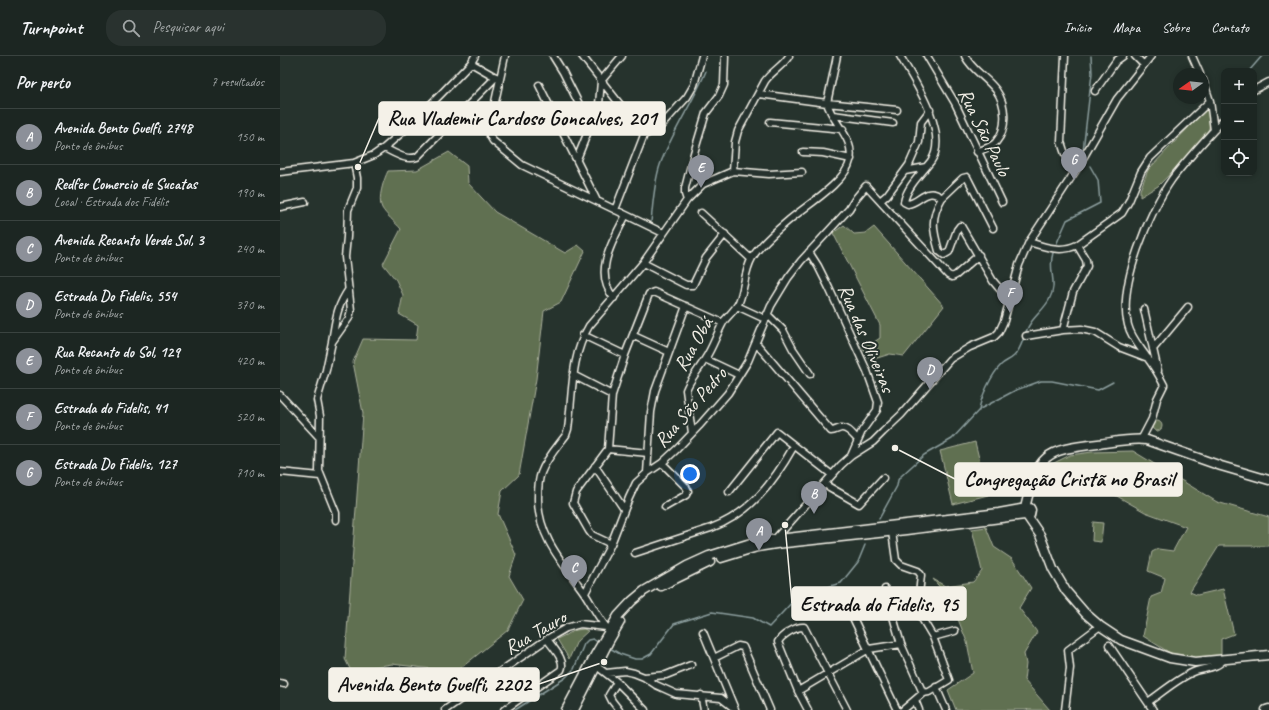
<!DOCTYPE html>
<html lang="pt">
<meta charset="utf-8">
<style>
body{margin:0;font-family:Caveat,sans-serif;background:#29322f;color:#f1f3f6}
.controls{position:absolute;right:12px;top:12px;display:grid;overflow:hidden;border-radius:8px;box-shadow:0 2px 6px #0003}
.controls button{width:36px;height:36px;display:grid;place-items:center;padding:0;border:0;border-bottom:1px solid #3a4340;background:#1c2622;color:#f1f3f6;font:20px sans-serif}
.compass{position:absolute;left:893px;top:12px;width:36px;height:36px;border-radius:50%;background:#1c2622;box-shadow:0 2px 6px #0003;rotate:255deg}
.you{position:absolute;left:410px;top:418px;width:14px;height:14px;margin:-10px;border:3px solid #fff;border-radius:50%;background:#1a73e8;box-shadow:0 0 0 6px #1a73e833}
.badge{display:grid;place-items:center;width:26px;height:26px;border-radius:50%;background:#8c9099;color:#fff;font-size:13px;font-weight:700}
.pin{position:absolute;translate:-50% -33px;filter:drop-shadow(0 1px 2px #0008)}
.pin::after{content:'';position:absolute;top:21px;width:14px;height:12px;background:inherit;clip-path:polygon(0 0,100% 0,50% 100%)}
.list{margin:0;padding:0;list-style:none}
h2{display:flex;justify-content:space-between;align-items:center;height:52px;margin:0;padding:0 16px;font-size:17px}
h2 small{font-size:13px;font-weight:400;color:#a0a5a5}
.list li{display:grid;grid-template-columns:26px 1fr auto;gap:12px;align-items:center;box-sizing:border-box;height:56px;padding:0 16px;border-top:1px solid #3a4340}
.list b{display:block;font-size:15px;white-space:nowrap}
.list p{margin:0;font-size:13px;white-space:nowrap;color:#a0a5a5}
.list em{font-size:13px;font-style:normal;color:#a0a5a5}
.icon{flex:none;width:22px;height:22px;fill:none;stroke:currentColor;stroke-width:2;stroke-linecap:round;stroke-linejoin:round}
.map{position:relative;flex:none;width:989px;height:654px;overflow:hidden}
header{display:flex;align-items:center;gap:24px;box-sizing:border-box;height:56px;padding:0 20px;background:#1c2622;border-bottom:1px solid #3a4340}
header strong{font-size:19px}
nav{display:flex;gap:22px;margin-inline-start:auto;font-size:14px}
.search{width:280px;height:36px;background:#29322f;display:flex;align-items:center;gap:10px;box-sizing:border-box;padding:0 14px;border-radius:16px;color:#a0a5a5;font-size:15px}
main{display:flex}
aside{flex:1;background:#1c2622}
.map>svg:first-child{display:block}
</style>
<header>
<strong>Turnpoint</strong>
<div class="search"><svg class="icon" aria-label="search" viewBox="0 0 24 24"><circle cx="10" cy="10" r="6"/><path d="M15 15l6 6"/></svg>Pesquisar aqui</div>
<nav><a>Início</a><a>Mapa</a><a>Sobre</a><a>Contato</a></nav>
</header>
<main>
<aside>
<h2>Por perto<small>7 resultados</small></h2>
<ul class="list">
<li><span class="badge">A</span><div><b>Avenida Bento Guelfi, 2748</b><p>Ponto de ônibus</p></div><em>150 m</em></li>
<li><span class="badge">B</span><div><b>Redfer Comercio de Sucatas</b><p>Local · Estrada dos Fidélis</p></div><em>190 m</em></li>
<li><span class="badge">C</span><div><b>Avenida Recanto Verde Sol, 3</b><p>Ponto de ônibus</p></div><em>240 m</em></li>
<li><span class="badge">D</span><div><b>Estrada Do Fidelis, 554</b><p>Ponto de ônibus</p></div><em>370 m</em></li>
<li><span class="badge">E</span><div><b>Rua Recanto do Sol, 129</b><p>Ponto de ônibus</p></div><em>420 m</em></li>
<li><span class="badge">F</span><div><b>Estrada do Fidelis, 41</b><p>Ponto de ônibus</p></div><em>520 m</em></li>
<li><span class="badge">G</span><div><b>Estrada Do Fidelis, 127</b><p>Ponto de ônibus</p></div><em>710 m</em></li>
</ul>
</aside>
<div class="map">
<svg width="989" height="654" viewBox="0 0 989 654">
<rect width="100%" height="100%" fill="#26332d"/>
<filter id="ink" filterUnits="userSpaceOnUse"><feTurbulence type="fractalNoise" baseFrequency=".025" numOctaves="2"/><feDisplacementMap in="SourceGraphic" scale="8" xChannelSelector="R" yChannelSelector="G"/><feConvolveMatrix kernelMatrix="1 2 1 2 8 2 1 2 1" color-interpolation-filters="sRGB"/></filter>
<g filter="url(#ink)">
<path fill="#617051" stroke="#aab09c" d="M927,52C931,64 931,73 924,83L878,130L860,141V134L868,114Z
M169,96L187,110L188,127L215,156L285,197L298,189L305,195L281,246L264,255L256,323L239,419L222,435L218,458L236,499L229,520L243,544L228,574L176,616L112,608L71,615L65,603L83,357L73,306L83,283L136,284L138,269L119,258L123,239L116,224L103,208L121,173C115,166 106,159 102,152C97,143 104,123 108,115L137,114Z
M564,169L574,178L586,177L594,171L664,250L624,300L610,298L591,304L581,289L594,286L600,282V269L553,177Z
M872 370a5 5 0 1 1 10 0a5 5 0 1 1-10 0Z
M695,386L708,439L673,448L660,395Z
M853,395L937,446L989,461V490H939L910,536L917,539L943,533L954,578L941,583V601L919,603L890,597L863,580L871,541L881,537L885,522L868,515L872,496L878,493L893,495L906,471L865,456L828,435L809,417L785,416L757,438L768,410L790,399L812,396Z
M813,466L823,467L821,486L812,485Z
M706,471L714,491L732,503L751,532L739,552L757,576L744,598L746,608L744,624L770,654H748L747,653V654H676L668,634L693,617L687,586L674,553L667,540L653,523L665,530L693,526L702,515L692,473Z
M304,573L308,575L297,585L289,603L277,583L296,574Z"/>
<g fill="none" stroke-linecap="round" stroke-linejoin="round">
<path stroke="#8c9e9e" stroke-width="1.5" d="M969,15L982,0
M803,95L812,17L811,0
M371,166C373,147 374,127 380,109C392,76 413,47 426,15
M776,189L787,164L820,147L818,124L810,110
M699,355C700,342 712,318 721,309C725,305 730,304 734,300C743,292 743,278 750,268C755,260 764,253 769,244C779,226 767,215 773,197
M599,463L617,430L618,424L620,421L644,399L672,383L700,353L736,334L761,325H772L818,334L833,326
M328,591L340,598L355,603H362L371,598L394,568L432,556L473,562L489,571L516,542L525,536L536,532L547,531L561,527L578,506L585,489
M235,654L285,622L294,613L304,588L308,584L313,583L319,587"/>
<g stroke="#f4f1e8" stroke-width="9">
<path id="minor" d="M225,0L210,69V80L213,85L242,109L346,159C334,183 312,216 334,242
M273,0L283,16L310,70
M302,0L364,79
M620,0C634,24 670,78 651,105C642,117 627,130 624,146L628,148C641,146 646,130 662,142C650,162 653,174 659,195L664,199L669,196L677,174L680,170H681L713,225L729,244
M647,0L675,47L722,146
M685,0C692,14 706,21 716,34C726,48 728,72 716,86C712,91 703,93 697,96
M785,0L781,86L785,98L798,111
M855,0L863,8
M912,0L920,18
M191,7L219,23
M923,24L930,45L934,74
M321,25L342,0
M259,29L316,143
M974,34L989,26
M815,35L836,5L843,0
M479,38L547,47L617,54
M547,47L557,0
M553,59L613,67
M490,66L563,73
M104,92C115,97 126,105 137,101L216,21
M523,96L543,97L571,103
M297,103L319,48L321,25
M453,115L489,118L522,116
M625,115L646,111
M0,116L74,107L94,99L104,92L127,72L161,38L191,7L195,0
M662,142L683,122L687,121L713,172
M407,144L405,138V132L414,97L426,57L439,40L444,29L445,0
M600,145L607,139L629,109L639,86L641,66L650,54
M0,151L25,146
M335,154L364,79L380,71L407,41L414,29L422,0
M421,157L471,203
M346,159L383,177
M749,186C765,191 781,197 797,189L842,157L849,145L861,116L870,102L930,45
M529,196L538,210L549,232L587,315L598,346L597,354L582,375L571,400
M363,207L406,229H413L426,202L445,178
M457,250L485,263
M864,253L878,315
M487,258L503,274L513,293L530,318
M783,274L793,236L807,210L806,204L797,189
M303,279L345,299
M354,280L389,296
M746,280L783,274L801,273L815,276L839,291L868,302
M52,285C56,263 56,252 69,233
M476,287L551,375C555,375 557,373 561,372C568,371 573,379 578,384
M873,293L908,251
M425,303L459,319
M293,319L332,339
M0,339L39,381
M412,377L406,334C410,323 419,314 425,303C433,291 437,277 444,265C449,259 456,253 459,246C465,232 464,216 472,202C479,190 496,175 508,165C524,151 566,126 570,105C575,82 553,68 547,47
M861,384L872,363L877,343L884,329C879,319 873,309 866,300C859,290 851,281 848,269C837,231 870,154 892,123C908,102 927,82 944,63
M328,393L368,397
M382,407L406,431L408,435L406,439L385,451
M315,410L344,453
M0,416L40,420
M367,417L371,356L375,335L406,250
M544,428L579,448L603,422
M449,436L497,376L552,419
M56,464V457L39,415L40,360L37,344L46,314L52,286L69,262L71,254L65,201L67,181L68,154L77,132V122L74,107
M612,476L616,504L621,509L638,515L641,519L639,539L622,554L612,558
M496,485V482L561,409L571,400L593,386L603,376L621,359L670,303L690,291L714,281L719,276L724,265L739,209L749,186L798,111L837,43L871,0
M331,488L312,479L309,475L293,447L296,436L328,393L332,339L345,299L369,238L374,236L443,267
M355,497L431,472C471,457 493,427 514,390
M605,533L621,588L643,637L649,636L669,624L653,581L632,546
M305,537L331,488L349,442L356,427L367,417L382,407L397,393L419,370L448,337L468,305L491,250L508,222L521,205L569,153L576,142L586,130L668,219L672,221L676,219L699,199
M566,547L617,654
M423,576L454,651
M332,577C322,570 311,546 303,535C282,506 257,479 258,441C258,433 258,425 261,417C266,403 277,391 286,379L288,373C293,338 290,302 309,270L363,207L407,144L423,128L453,115L455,86L458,75L485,25C492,15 503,10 509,0
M653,581L675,575
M829,589L873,654
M434,602L458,590L463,591L490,654
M314,608L337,626L365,654
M326,617L345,615L354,617L364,621L376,629L396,638L441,642L455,653
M364,621L386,619L411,609
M337,626L329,639L332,645L339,654
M0,627L4,628
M656,631L666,654
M518,635L589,593L621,588
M421,639L424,654
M635,644L639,654
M868,646C883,636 899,621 916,615C925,612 938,612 944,603
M165,654L267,583L286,572L300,568L326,571
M224,654L281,614C286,604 273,592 267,583
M528,654L518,635L498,586C502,579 516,570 524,571L567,654
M623,654L643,637
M785,654L790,612L788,594L820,570"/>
</g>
<g stroke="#f4f1e8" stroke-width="11">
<path id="major" d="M745,452C758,398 764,394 818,388C834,386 851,382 867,384L941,410L989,424
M747,460L760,479L773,513L786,535L805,557L820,570L841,584L890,602L915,606L989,599
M441,502L477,491L496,488L626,474L745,459
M381,530L430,506
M286,654L315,599L338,560L352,545L364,535L407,510L429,500L474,486L719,457L746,452H750L751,454L750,459L748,460L745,459L743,457L744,453
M294,654L329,585L340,566
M986,654L989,653"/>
</g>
<use href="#minor" stroke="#26332d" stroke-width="6"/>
<use href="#major" stroke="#26332d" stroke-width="8"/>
</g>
</g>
<g text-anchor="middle" stroke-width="4" stroke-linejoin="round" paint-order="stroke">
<g font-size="20" fill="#f4f1e8" stroke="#26332d">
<text transform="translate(705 76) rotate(64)" y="7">Rua São Paulo</text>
<text transform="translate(587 282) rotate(67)" y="7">Rua das Oliveiras</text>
<text transform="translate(413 288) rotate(-60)" y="7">Rua Obá</text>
<text transform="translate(410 351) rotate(-49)" y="7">Rua São Pedro</text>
<text transform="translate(255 576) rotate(-30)" y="7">Rua Tauro</text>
</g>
</g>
<path fill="none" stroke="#f4f1e8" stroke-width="1.5" d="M78 111L99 62M615 392L675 423M505 469L512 547M324 606L259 628"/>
<g fill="#f4f1e8" stroke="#26332d" stroke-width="1.5">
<circle cx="78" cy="111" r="4"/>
<circle cx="615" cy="392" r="4"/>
<circle cx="505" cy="469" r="4"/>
<circle cx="324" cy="606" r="4"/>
</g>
<g fill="#f4f1e8" stroke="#f4f1e8" stroke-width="1.5">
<rect x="99" y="46" width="286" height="33" rx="4"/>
<rect x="675" y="407" width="227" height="33" rx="4"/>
<rect x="512" y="531" width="174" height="33" rx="4"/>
<rect x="49" y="612" width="210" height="33" rx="4"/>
</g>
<g font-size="21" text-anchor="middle" font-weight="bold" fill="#111">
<text x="242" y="69">Rua Vlademir Cardoso Goncalves, 201</text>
<text x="789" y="430">Congregação Cristã no Brasil</text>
<text x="599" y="555">Estrada do Fidelis, 95</text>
<text x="154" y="635">Avenida Bento Guelfi, 2202</text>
</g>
</svg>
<div class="controls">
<button>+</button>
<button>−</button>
<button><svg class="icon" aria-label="locate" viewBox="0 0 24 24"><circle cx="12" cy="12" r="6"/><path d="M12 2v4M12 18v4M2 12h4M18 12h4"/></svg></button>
</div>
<svg class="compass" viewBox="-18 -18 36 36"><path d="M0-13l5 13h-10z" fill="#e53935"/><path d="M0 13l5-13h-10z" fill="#a0a5a5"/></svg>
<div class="you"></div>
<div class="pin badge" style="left:479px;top:495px">A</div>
<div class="pin badge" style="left:534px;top:458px">B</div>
<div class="pin badge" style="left:294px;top:532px">C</div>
<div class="pin badge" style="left:650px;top:334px">D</div>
<div class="pin badge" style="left:421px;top:132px">E</div>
<div class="pin badge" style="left:730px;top:257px">F</div>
<div class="pin badge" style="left:794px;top:124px">G</div>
</div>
</main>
